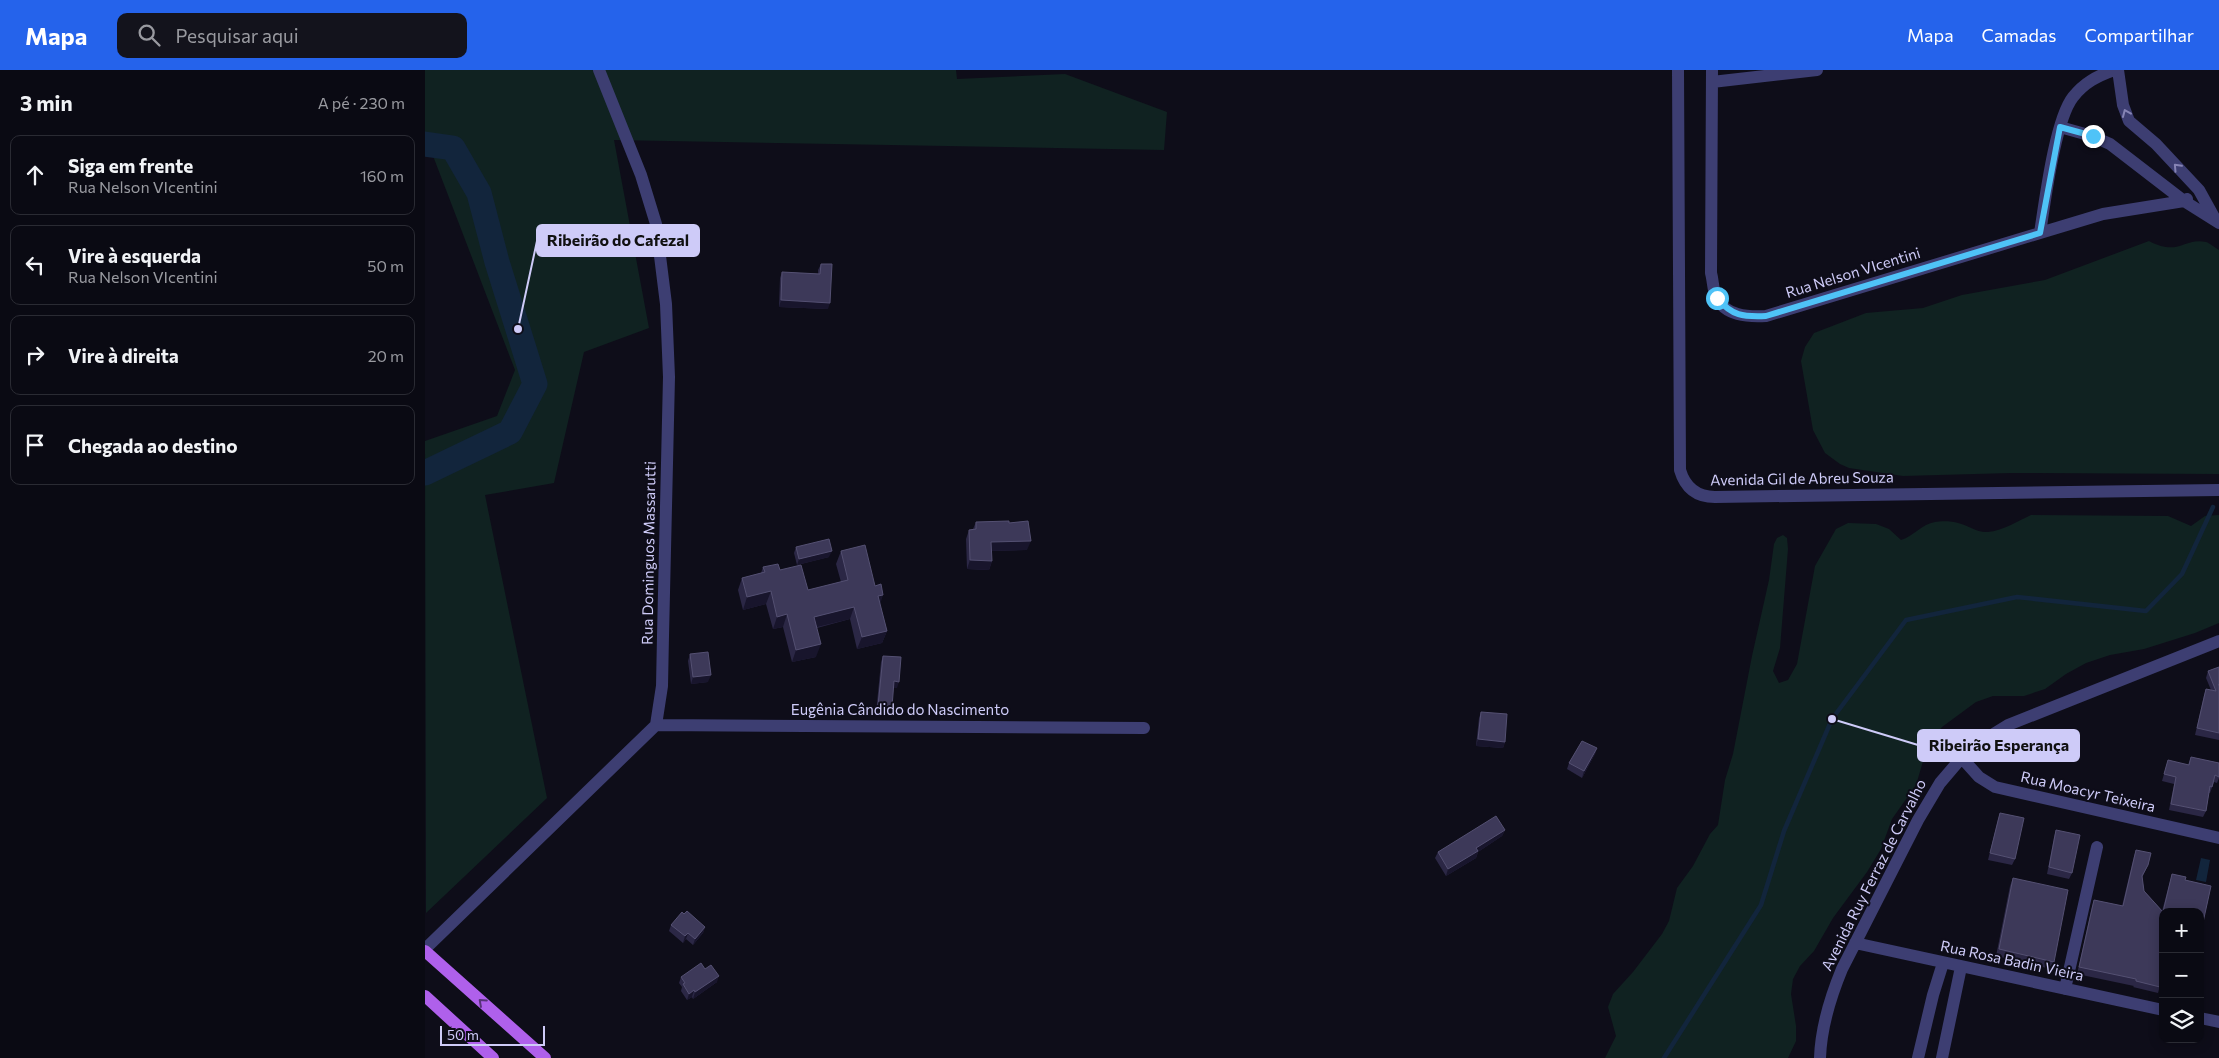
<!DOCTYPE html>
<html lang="pt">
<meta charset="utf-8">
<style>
body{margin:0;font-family:Commissioner,sans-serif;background:#13131c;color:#f1f3f6}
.controls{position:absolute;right:15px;bottom:15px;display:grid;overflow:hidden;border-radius:10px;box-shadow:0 2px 12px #0003}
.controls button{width:45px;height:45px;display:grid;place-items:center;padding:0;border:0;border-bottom:1px solid #2a2b33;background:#0a0a13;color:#f1f3f6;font:25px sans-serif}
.scale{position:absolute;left:15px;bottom:12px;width:105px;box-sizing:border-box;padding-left:5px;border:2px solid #cecbf8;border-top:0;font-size:14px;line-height:18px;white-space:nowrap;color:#cecbf8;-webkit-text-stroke:4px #0e0d19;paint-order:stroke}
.stop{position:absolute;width:15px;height:15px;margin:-11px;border:4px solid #4fc3f7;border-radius:50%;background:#fff}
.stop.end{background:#4fc3f7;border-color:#fff;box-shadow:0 1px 5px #0008}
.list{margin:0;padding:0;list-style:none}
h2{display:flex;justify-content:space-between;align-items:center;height:65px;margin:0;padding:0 20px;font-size:21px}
h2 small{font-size:16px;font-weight:400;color:#999aa0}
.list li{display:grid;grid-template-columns:32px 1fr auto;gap:15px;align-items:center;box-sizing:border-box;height:80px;margin:0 10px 10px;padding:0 10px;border:1px solid #2a2b33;border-radius:10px}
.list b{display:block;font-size:19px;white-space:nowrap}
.list p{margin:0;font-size:16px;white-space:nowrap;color:#999aa0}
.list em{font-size:16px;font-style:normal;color:#999aa0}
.icon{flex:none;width:28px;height:28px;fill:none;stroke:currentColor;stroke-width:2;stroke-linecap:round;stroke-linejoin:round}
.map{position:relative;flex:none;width:1794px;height:988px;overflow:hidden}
header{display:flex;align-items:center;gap:30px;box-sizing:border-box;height:70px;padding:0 25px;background:#2563eb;color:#fff}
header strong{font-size:24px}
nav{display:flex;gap:28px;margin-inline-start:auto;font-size:18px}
.search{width:350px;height:45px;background:#13131c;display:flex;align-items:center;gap:12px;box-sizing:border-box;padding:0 18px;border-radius:10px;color:#999aa0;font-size:19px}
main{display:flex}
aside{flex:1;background:#0a0a13}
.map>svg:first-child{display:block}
</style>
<header>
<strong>Mapa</strong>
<div class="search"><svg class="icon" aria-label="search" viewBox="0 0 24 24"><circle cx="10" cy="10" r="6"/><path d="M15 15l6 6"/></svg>Pesquisar aqui</div>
<nav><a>Mapa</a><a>Camadas</a><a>Compartilhar</a></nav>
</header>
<main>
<aside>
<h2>3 min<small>A pé · 230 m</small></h2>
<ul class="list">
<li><svg class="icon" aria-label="ahead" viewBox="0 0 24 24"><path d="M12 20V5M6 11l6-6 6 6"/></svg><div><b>Siga em frente</b><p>Rua Nelson VIcentini</p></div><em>160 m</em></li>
<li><svg class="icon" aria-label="left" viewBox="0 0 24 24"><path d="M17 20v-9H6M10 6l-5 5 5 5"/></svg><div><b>Vire à esquerda</b><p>Rua Nelson VIcentini</p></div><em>50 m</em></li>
<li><svg class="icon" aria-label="right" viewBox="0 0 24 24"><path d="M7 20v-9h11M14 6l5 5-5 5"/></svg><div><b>Vire à direita</b></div><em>20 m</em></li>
<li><svg class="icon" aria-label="arrive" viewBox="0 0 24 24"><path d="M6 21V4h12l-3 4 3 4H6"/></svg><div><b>Chegada ao destino</b></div></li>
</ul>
</aside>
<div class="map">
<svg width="1794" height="988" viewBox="0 0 1794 988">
<rect width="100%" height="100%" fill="#0e0d19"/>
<path fill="#102221" d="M0,0H531L532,9L640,4L742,42L739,80L189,70L224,258L159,282L129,413L60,425L122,728L1,843L0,371L72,346L90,300L5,78L0,80Z
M1724,171C1754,187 1759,167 1781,172C1785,173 1790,178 1794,180V404L1586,403L1478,406L1424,398L1415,394L1400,383L1388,360L1376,291L1380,277L1389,263L1441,243L1498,238L1537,225L1620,210Z
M1606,445L1743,446L1766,456L1780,446L1794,445V553L1770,563L1719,579L1685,585L1661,593L1641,604L1620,619L1599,626H1568L1551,632L1517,657L1507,670L1499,688L1491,715L1467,749L1456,779L1442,802L1408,848L1389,881L1375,896L1368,909L1366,924L1371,956V971L1363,988H1180L1191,966L1183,937L1188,924L1208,902L1237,864L1244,851L1252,818L1268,796L1285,764L1293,755L1300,710L1308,684L1327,586L1344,510L1349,474L1352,468L1358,465L1362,468L1363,479L1355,578L1348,601L1354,613L1363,610L1372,594L1390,496L1411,459L1423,453L1451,454L1464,459L1476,470C1489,466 1497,454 1510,452C1516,451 1527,451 1533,453C1543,455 1552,463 1563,462C1577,461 1593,451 1606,445Z"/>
<path fill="#12253c" d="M1776,788L1785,790L1781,812L1771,810Z"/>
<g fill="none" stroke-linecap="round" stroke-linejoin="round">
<path stroke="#12253c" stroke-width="4.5" d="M1239,988L1336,835L1359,761L1407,649L1481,550L1592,527L1721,541L1757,504L1788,437"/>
<path stroke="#12253c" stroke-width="25" d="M0,74L28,78L54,123L72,192L110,314L85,362L0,403"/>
<path stroke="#3d3e72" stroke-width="12" d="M1253,0L1255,400C1260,417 1271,427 1290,427L1794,420
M1287,0L1286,203C1288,210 1288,220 1291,227C1300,246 1323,247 1341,246L1615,163C1620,131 1630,50 1648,27C1659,13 1672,6 1689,0
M1693,0L1698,35L1704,51L1731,74L1774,120L1790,149
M1287,12L1392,0
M1635,57L1667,66L1685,74L1759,131L1794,153
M1615,163L1678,144L1759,131L1762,129
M231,655L719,658
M1536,687L1554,707L1570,717L1794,768
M1430,873L1738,940
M0,879L231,655L237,616L238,566L244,307L241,234L231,154L216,105L174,0
M1640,919L1672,777
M1775,948L1794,952
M1395,988C1396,957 1405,928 1417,899L1493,750L1515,713L1544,679L1583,655L1794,571
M1493,988L1508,925L1518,893
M1517,988L1536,897"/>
<path stroke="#af60eb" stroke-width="12" d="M0,881L120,988
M0,926L68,988"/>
</g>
<path fill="#2b2745" d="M396,194L403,239L354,237L355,208L357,202L393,204V200Z
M551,452L584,453L602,480L566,481L567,491L564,500L542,499L541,469L544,460L548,459Z
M371,477L404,487L372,495L369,483Z
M416,481L455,534L462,561L457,573L432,579L425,549L392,558L391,587L367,592L358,557L348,559L341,534L318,540L313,520L317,508L336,503L338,497L355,500L383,520L416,512L411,494Z
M265,584L283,612L266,614L263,591Z
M458,586L472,618H468L464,644L451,643L456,592Z
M1794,597V670L1770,665L1779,625L1781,619L1786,620L1781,608L1783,601Z
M1056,642L1080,672L1078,678L1051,676L1054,648Z
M1172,678L1170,684L1157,708L1142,699L1144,693Z
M1766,687L1794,693V708L1792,713L1789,712L1785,723H1784L1781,741L1778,747L1744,740L1749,714L1737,711L1743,690L1763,695Z
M1575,743L1590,789L1587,795L1563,790L1573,749Z
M1080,760L1077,766L1053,782L1051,788L1021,806L1010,788L1013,782Z
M1631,760L1647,803L1644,809L1622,804L1629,767Z
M1711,780L1726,783L1723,795L1717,808L1719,821L1737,841L1747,804L1761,807L1760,810L1786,816L1777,857L1775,863V842H1738V904L1733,923L1708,917L1709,916L1652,904L1667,836L1669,830L1697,836L1709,786Z
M1588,808L1629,892L1626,899L1571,886L1585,816Z
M246,855L280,857L278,863L268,875L261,869L258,873L244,861Z
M280,899L292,912L268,929L267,927L262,930L256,921L257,917L254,913L256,907Z"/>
<path fill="#18152c" d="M356,230L405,233L403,239L354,237Z
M606,471L602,480L563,481L566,472Z
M407,481L404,487L372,495L374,489Z
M545,490L567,491L564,500L542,499Z
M346,521L341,534L318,540L322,527Z
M458,525L454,538L453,526Z
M429,537L425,549L384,559L389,547Z
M362,544L358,557L348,559L352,547Z
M462,561L457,573L432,579L437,567Z
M396,574L391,587L367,592L371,580Z
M286,605L283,612L266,614L268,607Z
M469,611L474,612L472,618H466Z
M453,636L467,637L464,644L451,643Z
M1053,669L1080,672L1078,678L1051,676Z
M1172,678L1170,684L1157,708L1159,701Z
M1080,760L1077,766L1053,782L1051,788L1021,806L1023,799L1051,778Z
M280,857L278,863L268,875L270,869Z
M263,863L261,869L258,873L260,866Z
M294,906L292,912L268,929L270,922Z
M269,920L267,927L262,930L264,924Z"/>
<path fill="#3d3959" stroke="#545072" d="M396,194H407L405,233L356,230L357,202L395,204Z
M584,451V453L603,451L606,471L566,472L567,491L545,490L544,460L551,459V452Z
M404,469L407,481L374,489L371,477Z
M440,475L450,516L456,514L458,525L453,526L462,561L437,567L429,537L389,547L396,574L371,580L362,544L352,547L346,521L322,527L317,508L340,502L338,497L353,494L355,500L376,495L383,520L423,510L416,481Z
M283,582L286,605L268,607L265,584Z
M458,586L476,587L474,612L469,611L467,637L453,636Z
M1794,597V614L1793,615H1794V663L1772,658L1781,619L1791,621L1783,601Z
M1056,642L1082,644L1080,672L1053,669Z
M1157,671L1172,678L1159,701L1144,693Z
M1766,687L1794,693V707L1790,705L1787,717L1785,716L1781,741L1746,734L1751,707L1739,704L1743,690L1764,695Z
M1575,743L1599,748L1590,789L1565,783Z
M1071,746L1080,760L1051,778L1053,781L1023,799L1013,782Z
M1631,760L1655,765L1647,803L1624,797Z
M1711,780L1726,783L1723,795L1717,806L1719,821L1738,842L1747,804L1761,807L1760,810L1786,816L1777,857H1775V842H1738V904L1735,917L1711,911V909L1654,897L1669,830L1698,836Z
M1588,808L1643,820L1629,892L1574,879Z
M262,841L280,857L270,869L263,863L260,866L246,855L257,842L259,844Z
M276,893L280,899L286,895L294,906L270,922L269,920L264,924L258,914L260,913L256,907Z"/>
<defs><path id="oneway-chevron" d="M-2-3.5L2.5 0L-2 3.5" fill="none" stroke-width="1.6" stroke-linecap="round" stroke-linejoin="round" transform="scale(1.25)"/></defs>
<g stroke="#8684b5">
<use href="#oneway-chevron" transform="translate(1701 43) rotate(-113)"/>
<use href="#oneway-chevron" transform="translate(1752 97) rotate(-133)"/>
</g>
<use stroke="#563277" href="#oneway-chevron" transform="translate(57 932) rotate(-138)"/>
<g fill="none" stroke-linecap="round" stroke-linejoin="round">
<path stroke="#4fc3f7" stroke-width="6" d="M1292,228C1307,246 1318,247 1341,246L1615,163L1635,57L1668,66"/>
</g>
<g text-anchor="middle" stroke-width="4" stroke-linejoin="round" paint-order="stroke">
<g font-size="15" fill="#cecbf8" stroke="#0e0d19">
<text transform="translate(1428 203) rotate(-17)" y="5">Rua Nelson VIcentini</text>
<text transform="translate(1377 409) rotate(-1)" y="5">Avenida Gil de Abreu Souza</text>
<text transform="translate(224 483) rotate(-89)" y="5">Rua Dominguos Massarutti</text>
<text x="475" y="645">Eugênia Cândido do Nascimento</text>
<text transform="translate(1663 722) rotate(13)" y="5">Rua Moacyr Teixeira</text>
<text transform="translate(1449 805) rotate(-63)" y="5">Avenida Ruy Ferraz de Carvalho</text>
<text transform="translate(1587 891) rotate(12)" y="5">Rua Rosa Badin Vieira</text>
</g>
</g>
<path fill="none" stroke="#cecbf8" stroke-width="2" d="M93 259L112 171M1407 649L1493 675"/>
<g fill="#cecbf8" stroke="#0e0d19" stroke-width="2">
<circle cx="93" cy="259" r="5"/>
<circle cx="1407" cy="649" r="5"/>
</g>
<g fill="#cecbf8" stroke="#cecbf8" stroke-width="2">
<rect x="112" y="155" width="162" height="31" rx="5"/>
<rect x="1493" y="660" width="161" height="31" rx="5"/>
</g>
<g font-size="16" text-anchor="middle" font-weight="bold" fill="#111">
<text x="193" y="176">Ribeirão do Cafezal</text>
<text x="1574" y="681">Ribeirão Esperança</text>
</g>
</svg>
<div class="controls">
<button>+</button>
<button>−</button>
<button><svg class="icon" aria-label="layers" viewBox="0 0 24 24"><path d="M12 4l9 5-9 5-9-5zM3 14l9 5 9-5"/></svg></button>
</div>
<div class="scale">50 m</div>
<div class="stop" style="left:1292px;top:228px"></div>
<div class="stop end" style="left:1668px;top:66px"></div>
</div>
</main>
